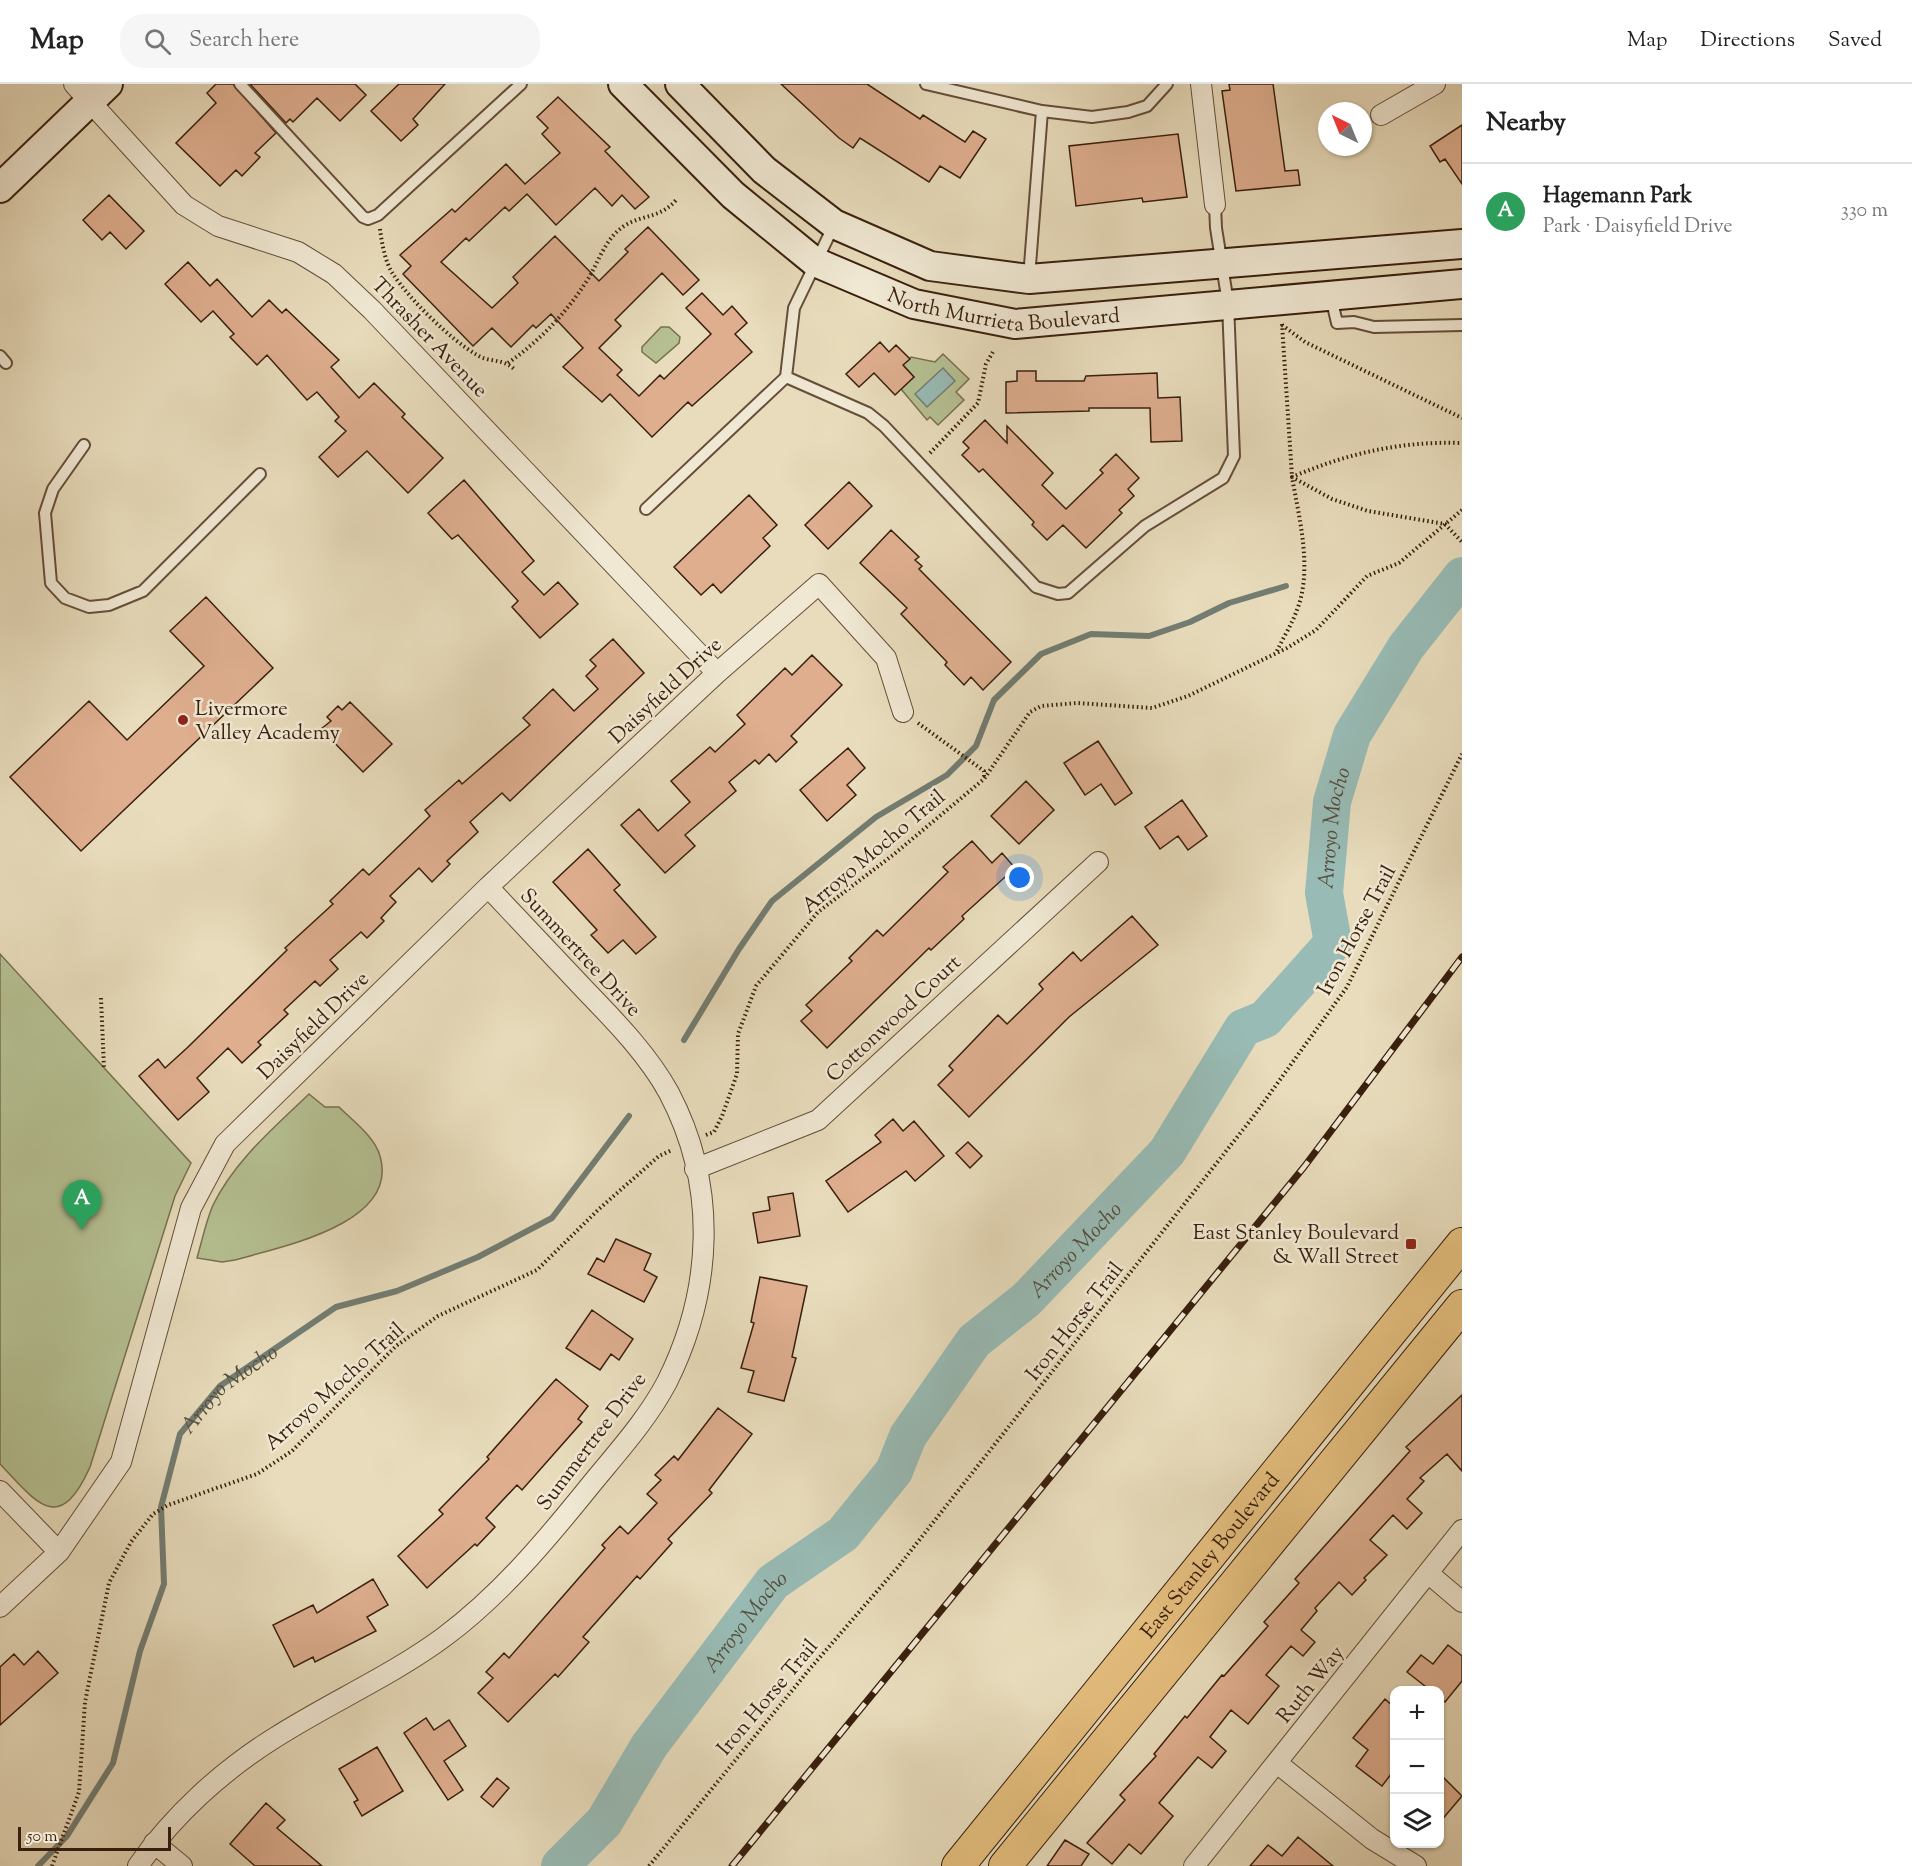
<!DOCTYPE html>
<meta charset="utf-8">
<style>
body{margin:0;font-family:"Sorts Mill Goudy",serif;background:#f6f6f6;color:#222}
.controls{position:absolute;right:18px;bottom:18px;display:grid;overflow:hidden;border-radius:12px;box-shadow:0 2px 4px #0004}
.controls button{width:54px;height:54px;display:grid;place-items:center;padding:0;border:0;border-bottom:2px solid #e0e0e0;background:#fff;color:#222;font:30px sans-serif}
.compass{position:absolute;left:1318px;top:18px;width:54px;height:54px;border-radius:50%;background:#fff;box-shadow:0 2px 4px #0004;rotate:317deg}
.scale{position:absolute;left:18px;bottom:15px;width:153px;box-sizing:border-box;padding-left:6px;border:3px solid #391f0d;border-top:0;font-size:16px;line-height:21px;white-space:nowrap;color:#391f0d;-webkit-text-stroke:4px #f0e8d3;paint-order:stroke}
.you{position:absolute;left:1020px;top:794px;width:21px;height:21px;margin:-15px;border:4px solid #fff;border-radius:50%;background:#1a73e8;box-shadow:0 0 0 9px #1a73e833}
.badge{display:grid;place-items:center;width:39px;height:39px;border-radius:50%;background:#7c3aed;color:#fff;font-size:20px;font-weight:700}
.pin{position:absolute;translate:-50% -50px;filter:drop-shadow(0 2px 3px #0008)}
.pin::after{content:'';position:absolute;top:32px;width:21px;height:18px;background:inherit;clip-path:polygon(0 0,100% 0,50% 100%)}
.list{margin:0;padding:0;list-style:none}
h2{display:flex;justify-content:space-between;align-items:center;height:78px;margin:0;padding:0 24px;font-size:26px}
h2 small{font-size:20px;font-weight:400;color:#767676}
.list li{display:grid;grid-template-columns:39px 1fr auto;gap:18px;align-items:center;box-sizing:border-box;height:96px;padding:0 24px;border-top:2px solid #e0e0e0}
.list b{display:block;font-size:22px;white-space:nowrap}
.list p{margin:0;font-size:20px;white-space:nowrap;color:#767676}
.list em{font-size:20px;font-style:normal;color:#767676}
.icon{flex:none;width:33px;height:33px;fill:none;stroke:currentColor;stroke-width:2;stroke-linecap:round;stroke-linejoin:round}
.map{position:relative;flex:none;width:1462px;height:1782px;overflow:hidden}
header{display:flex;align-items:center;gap:36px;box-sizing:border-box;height:84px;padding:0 30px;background:#fff;border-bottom:2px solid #e0e0e0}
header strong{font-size:28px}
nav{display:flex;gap:33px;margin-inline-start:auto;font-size:21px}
.search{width:420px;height:54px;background:#f6f6f6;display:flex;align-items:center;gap:15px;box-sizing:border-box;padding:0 21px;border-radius:24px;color:#767676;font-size:22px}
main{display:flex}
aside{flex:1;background:#fff}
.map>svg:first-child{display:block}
</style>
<header>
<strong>Map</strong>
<div class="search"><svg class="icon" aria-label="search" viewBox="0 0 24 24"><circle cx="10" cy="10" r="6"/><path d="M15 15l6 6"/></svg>Search here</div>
<nav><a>Map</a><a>Directions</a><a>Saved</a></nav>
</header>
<main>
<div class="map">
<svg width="1462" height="1782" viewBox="0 0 1462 1782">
<rect width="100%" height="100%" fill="#e8dcbc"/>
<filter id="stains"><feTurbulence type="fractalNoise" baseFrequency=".00333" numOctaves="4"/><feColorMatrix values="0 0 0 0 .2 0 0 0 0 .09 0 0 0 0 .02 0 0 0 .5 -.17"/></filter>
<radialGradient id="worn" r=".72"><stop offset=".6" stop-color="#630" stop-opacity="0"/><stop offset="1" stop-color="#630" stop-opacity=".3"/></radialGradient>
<path fill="#b5c092" stroke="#777050" stroke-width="1.5" d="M661,243H669L680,253L679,259L656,279L642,268V263Z
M943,270L969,295L956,308L964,316L938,341L930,333L927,336L901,305L914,293L903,281L911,273L935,278Z
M0,870L191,1079L175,1112L90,1383C59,1452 37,1419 0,1380Z
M309,1010L325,1023H339C352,1036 375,1053 380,1072C400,1140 280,1163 235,1176L222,1178L197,1174C202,1157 206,1137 213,1121C235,1076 274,1044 309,1010Z"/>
<path fill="#98bbb5" stroke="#727d72" stroke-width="1.5" d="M943,284L955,297L927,323L915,310Z"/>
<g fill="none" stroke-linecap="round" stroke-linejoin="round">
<g stroke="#727d72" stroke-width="6">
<path d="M684,956L739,865L772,817L876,733L947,691L976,662L994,616L1041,570L1091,550L1149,552L1190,538L1229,519L1286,502"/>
<path id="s1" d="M38,1782L67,1752L113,1679L140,1567L164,1500L161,1423L180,1350L220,1302L336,1223L397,1207L478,1173L552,1134L629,1032"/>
</g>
<path stroke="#98bbb5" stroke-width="38" id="s2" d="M560,1782L604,1738L649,1662L773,1498L843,1450L894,1387L908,1352L974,1257L1026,1216L1167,1068L1243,944L1265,935L1333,859L1324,809L1332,718L1352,651L1406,563L1462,492"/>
</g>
<path fill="#deae8f" stroke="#391f0d" stroke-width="1.5" d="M216,0H233L276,49L255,69L260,73L242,92L236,86L220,102L176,59L216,19L207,9Z
M250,0H355L366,11L340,37L317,14L293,38L290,35L286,39Z
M399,0H445L413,35L418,41L401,57L371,27Z
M781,0H867L920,35L923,31L965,58L973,47L986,55L960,94L940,82L929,98L860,54L853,64L839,54Z
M1229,0H1273L1285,87L1298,86L1300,101L1236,107L1222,7L1230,6Z
M558,13L610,63L605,67L649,113L635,125L622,111L612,122L595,104L556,141L527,110L509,127L505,123L469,157L466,154L441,178L492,224L518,199L513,193L555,152L599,197L628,168L625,165L648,143L699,196L683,211L662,189L615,236L621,242L599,264L622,286L617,291L639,312L660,291L664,295L711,250L686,224L702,209L723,231L732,222L747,239L735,250L752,268L692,322L688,318L652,353L610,310L602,318L563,283L583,264L551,230L536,244L533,241L511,263L492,244L473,262L403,190L411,182L400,171L452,125L455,128L506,80L525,100L560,69L542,50L548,44L537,33Z
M1462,41V100L1445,75L1440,78L1430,62Z
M1178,50L1187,113L1143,118L1142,114L1076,122L1069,62Z
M109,111L144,147L126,165L110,148L102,156L83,136Z
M188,178L210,202L217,195L252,233L269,216L282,229L286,225L339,276L331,283L359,314L374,299L405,330L402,333L443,374L408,409L367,367L338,393L319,373L346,347L335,337L339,333L317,308L307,316L267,271L257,281L230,253L234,250L213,227L201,238L165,200Z
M880,258L889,268L896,261L910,275L903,281L914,293L895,311L874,289L859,303L846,290Z
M1017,287H1036V297H1084L1086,292L1157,289L1158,314L1180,313L1182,357L1151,358L1150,324H1089V327L1006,329V298L1017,297Z
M985,336L1007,359V342L1053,389L1042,401L1066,425L1103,389L1100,386L1116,370L1139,394L1128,405L1134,412L1119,426L1122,429L1086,464L1063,441L1047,456L1032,441L1034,438L983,385L979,388L962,371L969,364L963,358Z
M464,396L534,477L522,488L544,511L558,498L578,520L540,554L512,523L518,517L458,451L452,455L428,429Z
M849,398L872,422L828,465L805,441Z
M749,411L777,441L763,454L770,462L721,509L713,500L701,511L674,483Z
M891,446L919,473L915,476L922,482L919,485L1011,578L983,606L971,593L964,601L945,581L947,578L901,530L907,524L860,479Z
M206,513L273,584L81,767L10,693L89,617L127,656L204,582L170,547Z
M613,555L644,589L510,717L502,709L470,738L478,748L447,777L450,780L432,798L419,784L390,812L396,818L381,834L384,837L367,854L361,848L330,876L338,885L320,902L315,897L284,926L288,930L258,958L261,961L242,979L228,964L197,994L209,1008L178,1036L139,992L158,975L165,984L187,964L287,866L285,864L333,820L330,817L363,785L369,791L430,732L425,726L459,696L462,700L530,641L523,634L553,605L574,627L598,605L586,592L596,582L590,576Z
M812,571L842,601L791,652L797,658L776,678L769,670L759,680L755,676L729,698L736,707L685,751L695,762L665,789L621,741L639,725L658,747L690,718L671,697L710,663L715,668L745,640L737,631L785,584L792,591Z
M350,618L392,660L363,688L321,645L331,637L327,633L338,622L342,626Z
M1098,657L1132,709L1115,721L1101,700L1085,711L1064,679Z
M848,664L865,684L847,701L856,711L827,737L800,706Z
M1026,697L1054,726L1019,760L991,732Z
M1182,716L1207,752L1188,766L1178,752L1160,765L1145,743Z
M972,757L992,779L1002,769L1015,784L962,832L964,835L931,866L929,864L827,964L801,937L812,927L806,921L852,877L849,874L877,846L883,852L948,788L943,783Z
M588,765L620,801L614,806L656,853L636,870L623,856L608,869L591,851L597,846L553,798Z
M1132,832L1158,861L1069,933L969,1033L938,1001L953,986L949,982L998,931L1007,940L1043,905L1039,900L1073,868L1081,877Z
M893,1035L903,1047L914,1037L944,1072L915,1097L906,1087L848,1128L826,1097L881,1058L875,1051Z
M968,1058L982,1072L970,1084L956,1069Z
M793,1109L800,1152L758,1159L753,1129L770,1126L768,1113Z
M616,1155L651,1170L644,1186L657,1193L644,1218L588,1190L597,1174L604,1178Z
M760,1193L807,1202L792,1273L796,1274L784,1317L748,1308L754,1287L741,1284L754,1239L751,1238Z
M592,1226L633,1255L619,1276L611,1270L600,1286L566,1264Z
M556,1295L588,1322L578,1335L582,1338L522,1406L517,1401L486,1434L495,1443L477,1462L475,1460L427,1504L398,1472L443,1430L439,1426L489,1375L487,1373Z
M1462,1311V1387L1447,1370L1420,1394L1424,1397L1407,1415L1422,1429L1407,1445L1393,1431L1370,1456L1387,1471L1364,1494L1366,1496L1352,1511L1339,1498L1315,1524L1317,1527L1301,1546L1315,1558L1303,1572L1291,1562L1266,1591L1279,1602L1248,1640L1231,1626L1210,1653L1226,1667L1212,1684L1198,1673L1159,1719L1173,1732L1141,1770L1129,1760L1112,1780L1087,1759L1125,1716L1120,1711L1156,1672L1154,1670L1185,1632L1187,1634L1222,1591L1224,1592L1268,1542L1264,1538L1299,1499L1295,1495L1410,1367L1406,1363Z
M718,1324L752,1350L709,1406L712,1409L668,1455L672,1459L640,1495L637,1492L583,1553L589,1558L558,1593L555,1590L508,1638L478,1609L493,1594L486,1588L504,1569L509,1574L605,1464L602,1461L620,1442L628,1450L657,1419L647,1410L661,1396L655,1391L674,1372L678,1376Z
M373,1495L388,1521L367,1533L376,1547L315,1578L313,1573L294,1583L273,1541L313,1521L317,1529Z
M1448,1561L1462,1572V1597L1445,1618L1440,1614V1606H1430L1407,1588L1421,1571L1433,1580Z
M38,1567L58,1589L0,1641V1583L14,1570L24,1581Z
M1385,1615L1395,1624V1685L1382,1702L1356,1682L1368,1666L1353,1654Z
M426,1634L434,1646L449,1636L466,1662L444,1677L463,1706L448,1716L404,1649Z
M377,1663L403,1707L362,1732L354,1718L358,1716L339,1685Z
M1440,1690L1462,1712L1440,1738Z
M497,1694L509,1704L493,1723L481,1713Z
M266,1719L285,1736L277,1744L322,1782H255L230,1760Z
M1298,1753L1333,1782H1250L1268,1761L1282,1772Z
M1065,1756L1089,1770L1081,1782H1047Z"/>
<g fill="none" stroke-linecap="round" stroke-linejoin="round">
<g stroke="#654e39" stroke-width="14">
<path id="lane" d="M240,0L363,133L368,135L378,131L521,0
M926,0L1042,27L1092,33L1128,28L1147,22L1167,0
M1029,194L1042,27
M1331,213L1337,239L1354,238L1374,243L1462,241
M0,272L6,279
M786,293L868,329L884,342L1036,503L1058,510L1068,509L1145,442L1223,394L1234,372L1228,219L1216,144L1215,121
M84,361L53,405L45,429L51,499L65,514L89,523L109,521L143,507L260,390
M646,425L786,293L794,224L834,141"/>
</g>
<g stroke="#654e39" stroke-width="22">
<path id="street" d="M74,0L184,121L218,142L298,168L334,190L372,226L717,589
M1201,0L1215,121
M1381,31L1435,0
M695,1085L818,1036L1098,778
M0,1407L59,1468
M1428,1489L1462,1518
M0,1523L59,1468L121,1378L191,1124L225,1060L488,803L717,589L819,500L886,574L903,628
M1277,1679L1372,1755L1416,1782
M154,1759L182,1782
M138,1782C173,1731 223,1686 276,1653C331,1618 391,1592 444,1553C499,1512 542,1461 585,1408C613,1373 646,1338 667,1298C713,1206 718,1102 669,1009C649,972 616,938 587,908C554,873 521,838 488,803
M1194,1782L1462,1446"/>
</g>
<g stroke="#391f0d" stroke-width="32">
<g id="secondary">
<path id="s3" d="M623,0L733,111L815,178L914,220L1015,240L1462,200"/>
<path d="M680,0L764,86L834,140L930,182L1029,195L1462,160"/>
<path d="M0,104L108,0"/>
</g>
</g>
<g stroke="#391f0d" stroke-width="34">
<g id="primary">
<path id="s4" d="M958,1782L1462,1160"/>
<path d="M1005,1782L1462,1222"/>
</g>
</g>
<path stroke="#391f0d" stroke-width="4" stroke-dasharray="1.5 3" stroke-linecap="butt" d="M380,145C382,160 385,178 393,190C410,216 451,256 477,271C490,279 504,274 515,286
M1282,240L1292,393L1332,415L1368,427L1445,440L1462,458
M1282,241L1305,258L1462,334
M508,279C541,256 567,228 588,195C599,177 605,155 624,142C643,130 660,135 677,115
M930,369L978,319L986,280L994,266
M1277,567C1283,554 1292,540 1297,526C1313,485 1299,434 1292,393C1349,369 1400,357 1462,359
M918,639L984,687V694
M101,914L104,985
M706,1051L714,1048L722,1032L737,990L738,950L756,902L818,828L893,771L984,695L1030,628L1041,622L1077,619L1152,624L1188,612L1287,564L1316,546L1367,492L1399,479L1462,426
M52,1782L79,1708L85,1618L109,1499L131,1458L153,1430L168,1421L257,1390L292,1367L396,1262L438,1232L537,1186L599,1125L659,1072L672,1066
M649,1782L808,1587L898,1483L1253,1033L1347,903L1462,670"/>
<use href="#lane" stroke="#f0e8d3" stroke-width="10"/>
<use href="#street" stroke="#f0e8d3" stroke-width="20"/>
<use href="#secondary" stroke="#f0e8d3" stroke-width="28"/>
<use href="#primary" stroke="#e4be7e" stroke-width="32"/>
<g stroke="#391f0d" stroke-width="7">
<path id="rail" d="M732,1782L1304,1083L1462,873"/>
</g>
<use href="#rail" stroke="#f0e8d3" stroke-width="4.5" stroke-dasharray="14" stroke-linecap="butt"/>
</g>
<g fill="#8f2418" stroke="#f0e8d3" stroke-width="2">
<circle cx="183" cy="636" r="6"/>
<rect x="1405" y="1154" width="12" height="12" rx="3"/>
</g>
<g text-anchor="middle" stroke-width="5" stroke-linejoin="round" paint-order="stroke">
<g font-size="21" fill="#391f0d" stroke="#f0e8d3">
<text dy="7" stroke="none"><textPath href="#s3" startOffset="460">North Murrieta Boulevard</textPath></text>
<text transform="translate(430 253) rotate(46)" y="7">Thrasher Avenue</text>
<text transform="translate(665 606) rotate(-43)" y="7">Daisyfield Drive</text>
<text transform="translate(873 767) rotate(-40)" y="7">Arroyo Mocho Trail</text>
<text transform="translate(1356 846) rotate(-62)" y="7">Iron Horse Trail</text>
<text transform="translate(581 868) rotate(47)" y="7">Summertree Drive</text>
<text transform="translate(893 934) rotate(-43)" y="7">Cottonwood Court</text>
<text transform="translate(313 941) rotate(-44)" y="7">Daisyfield Drive</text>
<text transform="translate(1074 1237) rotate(-52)" y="7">Iron Horse Trail</text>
<text transform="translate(334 1302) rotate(-42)" y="7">Arroyo Mocho Trail</text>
<text transform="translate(591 1357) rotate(-53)" y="7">Summertree Drive</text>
<text dy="7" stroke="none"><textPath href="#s4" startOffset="400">East Stanley Boulevard</textPath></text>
<text transform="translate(1310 1600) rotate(-51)" y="7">Ruth Way</text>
<text transform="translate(767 1613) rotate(-50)" y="7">Iron Horse Trail</text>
</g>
<g font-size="21" fill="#391f0d" stroke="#f0e8d3" text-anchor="start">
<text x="195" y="631">Livermore<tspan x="195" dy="24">Valley Academy</tspan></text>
<text x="1399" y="1155" text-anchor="end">East Stanley Boulevard<tspan x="1399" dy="24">&amp; Wall Street</tspan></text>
</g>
<g font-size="22" font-style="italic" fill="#564e3f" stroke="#f0e8d3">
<text dy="8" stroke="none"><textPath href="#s2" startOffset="1334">Arroyo Mocho</textPath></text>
<text dy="8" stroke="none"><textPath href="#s2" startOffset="812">Arroyo Mocho</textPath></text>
<text dy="8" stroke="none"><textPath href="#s1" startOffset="534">Arroyo Mocho</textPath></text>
<text dy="8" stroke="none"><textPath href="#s2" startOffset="308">Arroyo Mocho</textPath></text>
</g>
</g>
<rect width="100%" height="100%" filter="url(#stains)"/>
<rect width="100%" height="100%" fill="url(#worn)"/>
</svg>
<div class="controls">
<button>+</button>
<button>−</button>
<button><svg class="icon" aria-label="layers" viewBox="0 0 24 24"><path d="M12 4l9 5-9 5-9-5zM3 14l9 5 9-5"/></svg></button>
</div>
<svg class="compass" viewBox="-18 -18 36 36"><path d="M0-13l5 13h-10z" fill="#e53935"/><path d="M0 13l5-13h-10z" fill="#767676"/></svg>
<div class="scale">50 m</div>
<div class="you"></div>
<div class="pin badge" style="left:82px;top:1146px;background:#2e9e5b">A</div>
</div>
<aside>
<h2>Nearby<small></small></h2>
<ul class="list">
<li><span class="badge" style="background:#2e9e5b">A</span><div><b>Hagemann Park</b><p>Park · Daisyfield Drive</p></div><em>330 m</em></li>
</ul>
</aside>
</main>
